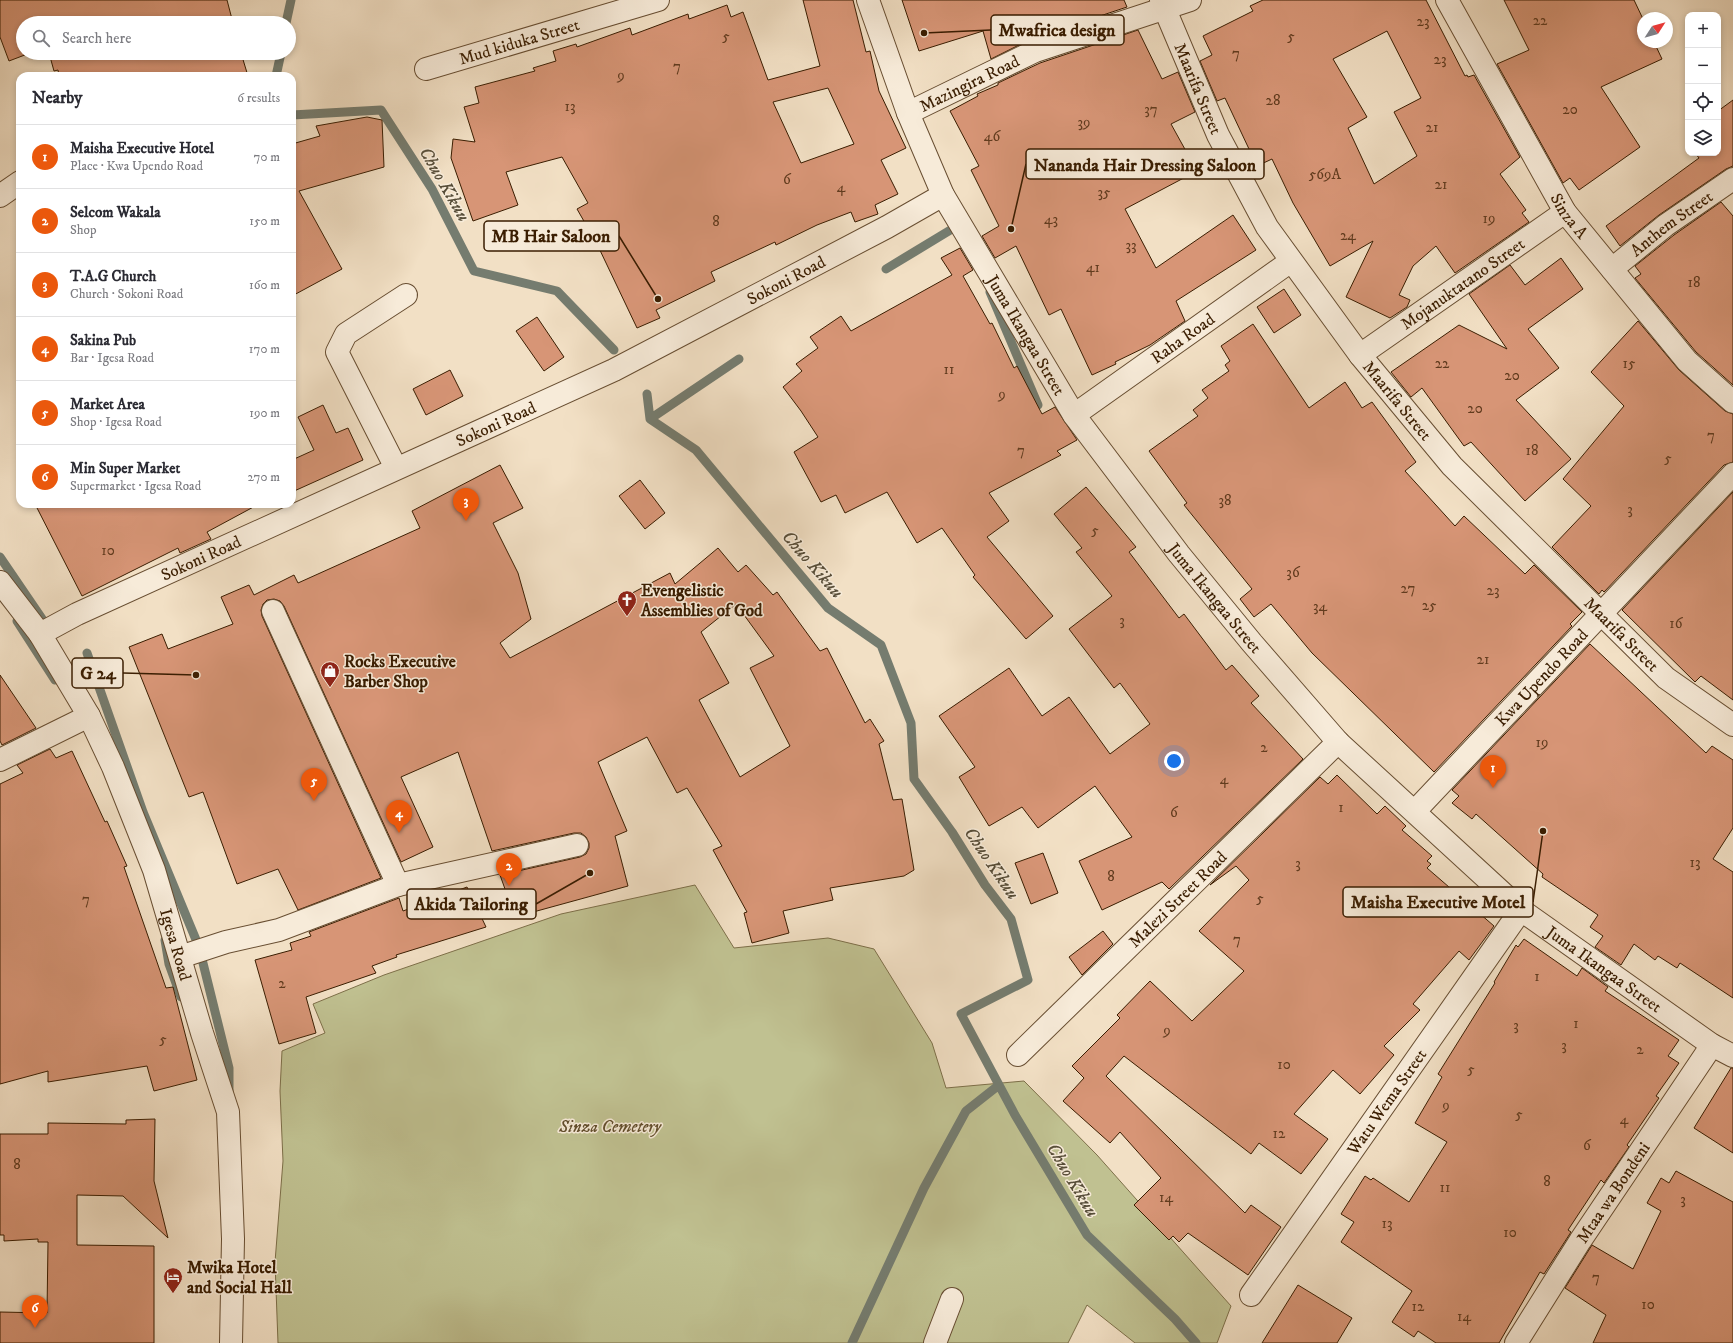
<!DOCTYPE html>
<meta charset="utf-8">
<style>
body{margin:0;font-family:"IM FELL DW Pica",serif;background:#f7f7f7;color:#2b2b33}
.controls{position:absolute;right:12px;top:12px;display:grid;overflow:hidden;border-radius:8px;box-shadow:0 2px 6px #0003}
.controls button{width:36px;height:36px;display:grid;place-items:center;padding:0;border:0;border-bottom:1px solid #e1e1e2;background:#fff;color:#2b2b33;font:20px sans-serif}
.compass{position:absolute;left:1637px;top:12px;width:36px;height:36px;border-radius:50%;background:#fff;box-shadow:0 2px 6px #0003;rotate:54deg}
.you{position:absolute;left:1174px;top:761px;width:14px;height:14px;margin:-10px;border:3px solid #fff;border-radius:50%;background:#1a73e8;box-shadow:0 0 0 6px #1a73e833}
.badge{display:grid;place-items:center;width:26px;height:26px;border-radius:50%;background:#ea580c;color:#fff;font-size:13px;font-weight:700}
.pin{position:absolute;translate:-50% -33px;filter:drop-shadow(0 1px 2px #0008)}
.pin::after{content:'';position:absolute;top:21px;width:14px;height:12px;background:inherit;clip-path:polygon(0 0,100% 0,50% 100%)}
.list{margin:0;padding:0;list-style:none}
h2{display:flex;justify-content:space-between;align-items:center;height:52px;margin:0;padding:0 16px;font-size:17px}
h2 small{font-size:13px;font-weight:400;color:#7c7c81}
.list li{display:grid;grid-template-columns:26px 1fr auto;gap:12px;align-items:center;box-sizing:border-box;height:64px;padding:0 16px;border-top:1px solid #e1e1e2}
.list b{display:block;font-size:15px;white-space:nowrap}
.list p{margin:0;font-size:13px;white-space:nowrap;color:#7c7c81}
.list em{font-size:13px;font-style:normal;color:#7c7c81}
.icon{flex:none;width:22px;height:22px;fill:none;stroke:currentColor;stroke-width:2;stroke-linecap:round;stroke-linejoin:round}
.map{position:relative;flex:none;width:1733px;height:1343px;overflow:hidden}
.search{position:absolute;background:#fff;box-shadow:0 2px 6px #0003;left:16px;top:16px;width:280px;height:44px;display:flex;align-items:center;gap:10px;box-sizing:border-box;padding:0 14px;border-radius:22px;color:#7c7c81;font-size:15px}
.panel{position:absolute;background:#fff;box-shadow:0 2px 6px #0003;left:16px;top:72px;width:280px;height:436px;border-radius:12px}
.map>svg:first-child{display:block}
</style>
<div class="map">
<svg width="1733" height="1343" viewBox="0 0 1733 1343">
<rect width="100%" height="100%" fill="#f2e0c5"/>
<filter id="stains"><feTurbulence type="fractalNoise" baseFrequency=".005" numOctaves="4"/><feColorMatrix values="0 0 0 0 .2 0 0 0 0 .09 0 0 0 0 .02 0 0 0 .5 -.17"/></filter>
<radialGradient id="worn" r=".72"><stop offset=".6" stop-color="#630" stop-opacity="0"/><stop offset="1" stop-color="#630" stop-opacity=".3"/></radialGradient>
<path fill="#c0c191" stroke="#7d6f49" d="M695,885L734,948L828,938L874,949L932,1043L946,1088L1024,1081L1097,1155L1231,1306L1217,1343H1135L1087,1305L1068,1343H278L275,1262L283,1161L280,1091L282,1051L325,1033L313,1004L384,975L561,914Z"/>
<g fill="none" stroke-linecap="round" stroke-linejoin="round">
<path stroke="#757c6f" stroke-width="9" d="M286,23L291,0
M276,76L281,53
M292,115L381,110L432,189L474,271L557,291L614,350
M886,269L957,226L960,230
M990,292L1038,405
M647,394L650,419L696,450L828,608L881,645L911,723L914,779L952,832L985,885L1011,919L1028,980L961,1014L1015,1115L1087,1235L1175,1319L1196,1343
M650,419L739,359
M0,557L47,626
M17,621L55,680
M87,653L143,812L199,947L229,1068V1091
M165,940L169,964L181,997
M852,1343L924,1188L966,1111L999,1085"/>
</g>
<path fill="#d79576" stroke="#3a1d01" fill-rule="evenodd" d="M0,0H227L233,23H23V53H30L9,61L0,37Z
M803,0H853L866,52L870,51L879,91L906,148L881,160L898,194L875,205L878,214L855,222L851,212L817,225L776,245L775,242L711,272L715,281L656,310L660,318L637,328L597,244L577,209L588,203L562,157L506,172L518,205L473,221L451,158L453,139L475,142L464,107L479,103L475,87L535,71L533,68L556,61L553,51L576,44L577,47L630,28L632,35L688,14L689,19L727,5L731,17L743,12L768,80L820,66ZM828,88L854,144L801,163L773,102Z
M902,0H1124L1127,7L1031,39L991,59L983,31L919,51Z
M1263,0H1426L1465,76L1467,75L1468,77L1474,75L1520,157L1500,174L1526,210L1522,213L1529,222L1455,273L1436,246L1413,266L1399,295L1410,300L1407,307L1390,318L1346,297L1373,241L1330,266L1293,203L1272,159L1257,166L1225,98L1217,101L1200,61L1212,55L1203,36L1253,11L1250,6ZM1387,31L1421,98L1394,112L1417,156L1374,184L1348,128L1367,117L1333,59Z
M1504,0H1634L1643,19V42H1654L1662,59L1601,87L1640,147L1579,190L1570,178L1563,183L1497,64L1529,50Z
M1138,30L1162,79L1178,72L1195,112L1171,124L1197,171L1125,209L1156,268L1233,215L1256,250L1176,301L1185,321L1150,345L1115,362L1116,364L1092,375L1061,309L1049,315L1016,246L995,258L982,236L999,226L971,170L979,166L950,111L978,96L977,94L998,85V83L1040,63Z
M49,53H241L248,76H59L58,70L54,71Z
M1733,100V166L1726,169L1659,215L1620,246L1606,226L1699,158L1695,153H1718V111Z
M367,117L382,120L384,167L299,191L342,269L292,296V144L320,136L316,126Z
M1721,202L1733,216V385L1696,352L1635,278L1641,274L1635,266L1674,235Z
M960,248L973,270L963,276L990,324L992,323L1014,368L1017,366L1042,414L1055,407L1077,440L1057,451L1061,455L989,493L1009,521L987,537L1053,616L1026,639L973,577L975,575L942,528L917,543L887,492L845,513L836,495L821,502L794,452L818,437L801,411L783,387L802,371L796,364L818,348L810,337L841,316L851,331L952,275L941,258Z
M1561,258L1583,289L1528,329L1559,368L1516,400L1571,459L1525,501L1471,442L1464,446L1422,388L1411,397L1391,372L1459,325L1507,349L1469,294L1510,265L1525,285Z
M1284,289L1301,315L1274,333L1257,307Z
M537,317L564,357L544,371L516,331Z
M1638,321L1679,370L1725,411L1733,414V462L1724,465L1604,592L1602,590L1599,594L1552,547L1591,506L1563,479L1624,406L1591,372Z
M1253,324L1309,408L1345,382L1362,408L1372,402L1416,462L1405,471L1455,526L1464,516L1525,574L1534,565L1582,612L1570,624L1572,626L1434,772L1312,653L1271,604L1254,617L1240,599L1252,589L1184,505L1187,503L1149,451L1198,416L1193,410L1208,398L1202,390L1229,371L1225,365L1230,361L1221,346Z
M450,370L463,396L426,415L413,389Z
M323,405L336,433L348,428L363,460L292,492V460L314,450L298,417Z
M500,465L523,508L493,523L518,573L531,619L500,643L510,658L670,573L675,584L718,548L738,572L746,565L773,595L777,592L820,651L827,648L865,723L870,719L884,741L879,744L893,800L902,799L914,870L904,876L830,888L833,900L783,911L789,933L752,943L744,913L747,912L713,850L722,846L687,788L677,793L647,737L598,762L627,831L615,836L628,886L515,917L500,875L580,857L586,854L589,848V843L586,837L581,833H574L492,851L458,752L401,777L433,847L401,862L284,606L280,601L274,599L267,600L263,604L261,610L262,616L381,878L298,910L278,869L237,884L203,792L189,797L129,647L162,634L168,649L233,624L221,597L249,585L254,595L294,575L298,583L420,528L412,511ZM736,604L774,656L750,668L790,746L740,777L699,700L729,683L701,632Z
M640,480L665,513L645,529L619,496Z
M1086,487L1136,547L1129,552L1179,618L1184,614L1226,670L1232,665L1259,696L1251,703L1303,759L1169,889L1162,882L1102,910L1079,861L1132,837L1095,786L1038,828L1022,807L989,826L959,777L975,767L939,716L1009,668L1042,716L1069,697L1110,754L1150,724L1120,683L1114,688L1069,629L1112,596L1076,552L1082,548L1054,514Z
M1733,492V700L1701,676L1695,682L1622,610Z
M35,504H259L207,532L211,539L180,553L178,548L82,596Z
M1590,644L1706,753L1712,746L1733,760V828L1713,859L1733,872V998L1680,963L1677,968L1658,956L1655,960L1634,944L1621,965L1595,947L1603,936L1590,927L1598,915L1542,877L1543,874L1476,814L1472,819L1452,803L1459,796L1452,790Z
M0,675L36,728L2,745L0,741Z
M50,749L56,758L72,751L105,822L107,821L127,866L124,867L166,988L173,987L197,1080L154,1091L147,1066L48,1082V1071L0,1084V784L23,773L17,765Z
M1337,775L1377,814L1385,806L1406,826L1402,830L1432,856L1427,861L1431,864L1427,868L1494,926L1469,960L1459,951L1413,1004L1420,1010L1384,1046L1394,1055L1360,1094L1333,1070L1294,1114L1328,1139L1301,1174L1259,1143L1251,1154L1124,1056L1106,1076L1245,1213L1251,1205L1281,1227L1248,1275L1188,1233L1179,1242L1173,1236L1169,1240L1134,1205L1161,1178L1120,1132L1110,1143L1063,1101L1084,1078L1072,1066L1120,1018L1117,1015L1150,981L1192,1021L1244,971L1199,931L1249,880L1236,866L1210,885L1320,777L1328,784Z
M1043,853L1058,893L1031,904L1015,863Z
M467,887L486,927L396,955L397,957L372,966L376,973L306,997L316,1033L279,1044L255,960L292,950L290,943L311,936L309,932L399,898L403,911Z
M1103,931L1113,944L1082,975L1069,957Z
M1524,939L1577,976L1582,968L1608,987L1605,991L1679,1040L1668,1056L1679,1063L1656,1096L1659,1098L1627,1145L1629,1147L1604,1183L1601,1180L1568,1230L1571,1232L1544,1274L1540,1272L1499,1343H1436L1418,1331L1414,1337L1392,1322L1412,1291L1341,1242L1354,1222L1341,1214L1365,1176L1371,1180L1373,1178L1409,1202L1447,1142L1415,1123L1442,1077L1438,1074L1495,983L1494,982L1516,945L1518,947Z
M1731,1068H1733V1153L1694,1128Z
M155,1119L154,1181L168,1238L123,1196L77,1195V1245L154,1246V1343H0V1312L47,1313L48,1242H38V1239L4,1241V1235H0V1134H48V1123L126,1124V1120Z
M1676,1171L1733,1202V1343H1593L1606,1315L1565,1288L1592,1245L1633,1269L1661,1211L1647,1203L1661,1178L1669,1183Z
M1298,1285L1352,1318L1337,1343H1262Z"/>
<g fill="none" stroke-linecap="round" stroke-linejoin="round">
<g stroke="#684e32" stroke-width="24">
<g id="minor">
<path id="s1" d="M868,0L908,113L943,195L1074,415L1179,554L1252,643L1338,742L1521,910L1712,1045L1733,1056"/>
<path id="s2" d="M1161,0L1218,135L1267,227L1360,355L1452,466L1666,678L1733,725"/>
<path id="s3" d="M1447,0L1565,212L1687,361L1733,402"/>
<path id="s4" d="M426,69L658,0"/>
<path id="s5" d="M908,113L1035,51L1190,0"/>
<path d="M0,196L20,182"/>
<path id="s6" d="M1612,269L1666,225L1733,179"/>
<path id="s7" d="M1360,355L1565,212"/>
<path id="s8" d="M1074,415L1291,261"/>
<path d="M396,468L337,352L346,334L406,295"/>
<path id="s9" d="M0,582L40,634L89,716L113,767L154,870L202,1033L228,1112L233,1239L231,1343"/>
<path d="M273,611L398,885"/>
<path id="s10" d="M40,634L77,614L614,370L887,227L943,195"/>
<path d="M0,760L89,716"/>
<path id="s11" d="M1415,811L1733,474"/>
<path d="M180,957L226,942L279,930L398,885L577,845"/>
<path id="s12" d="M1018,1055L1338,742"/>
<path id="s13" d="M1251,1295L1521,910"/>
<path d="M935,1343L952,1299"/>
<path id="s14" d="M1516,1343L1580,1241L1712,1045"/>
</g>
</g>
<use href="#minor" stroke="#f7ebd9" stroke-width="22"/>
</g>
<defs>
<g id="church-pin" transform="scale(1)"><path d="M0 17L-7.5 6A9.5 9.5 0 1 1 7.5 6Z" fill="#8f2418" stroke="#f7ebd9"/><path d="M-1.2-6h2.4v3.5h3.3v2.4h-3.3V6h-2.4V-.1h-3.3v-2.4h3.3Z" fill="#fff"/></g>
<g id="shop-pin" transform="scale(1)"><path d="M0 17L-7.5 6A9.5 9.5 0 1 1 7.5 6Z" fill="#8f2418" stroke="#f7ebd9"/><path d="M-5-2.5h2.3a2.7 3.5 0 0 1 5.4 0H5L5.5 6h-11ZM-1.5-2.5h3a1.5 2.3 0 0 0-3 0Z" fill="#fff"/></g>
<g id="hotel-pin" transform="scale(1)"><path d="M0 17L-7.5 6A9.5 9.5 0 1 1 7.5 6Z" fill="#8f2418" stroke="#f7ebd9"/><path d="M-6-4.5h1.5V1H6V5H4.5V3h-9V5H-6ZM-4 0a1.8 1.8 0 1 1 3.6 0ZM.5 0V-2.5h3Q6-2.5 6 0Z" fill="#fff"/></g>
</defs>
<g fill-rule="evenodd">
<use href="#church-pin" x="627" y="600"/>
<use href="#shop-pin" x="330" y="671"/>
<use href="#hotel-pin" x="173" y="1277"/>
</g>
<g text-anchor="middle" stroke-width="3" stroke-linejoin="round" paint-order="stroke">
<g font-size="15" fill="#613b1e">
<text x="1540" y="25">22</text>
<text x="1423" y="26">23</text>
<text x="726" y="41">5</text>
<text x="1291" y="41">5</text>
<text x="1236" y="58">7</text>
<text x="1440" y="64">23</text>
<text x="677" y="71">7</text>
<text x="621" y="80">9</text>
<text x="1273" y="105">28</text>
<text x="570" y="111">13</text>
<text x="1151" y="114">37</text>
<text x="1570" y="114">20</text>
<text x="1084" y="127">39</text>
<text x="1432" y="132">21</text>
<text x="992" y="141">46</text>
<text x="1325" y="179">569A</text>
<text x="787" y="184">6</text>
<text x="1441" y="189">21</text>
<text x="841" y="192">4</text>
<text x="1104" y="197">35</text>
<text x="1489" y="223">19</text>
<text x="1051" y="224">43</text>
<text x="716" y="226">8</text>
<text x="1348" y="240">24</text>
<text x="1131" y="250">33</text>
<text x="1093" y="272">41</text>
<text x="1694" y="287">18</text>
<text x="1442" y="368">22</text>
<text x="1629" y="368">15</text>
<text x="949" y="374">11</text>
<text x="1512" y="380">20</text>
<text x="1002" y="399">9</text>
<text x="1475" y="413">20</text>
<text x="1711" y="440">7</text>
<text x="1021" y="455">7</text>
<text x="1532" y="455">18</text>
<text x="1668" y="463">5</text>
<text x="1225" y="505">38</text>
<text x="1630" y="514">3</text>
<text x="1095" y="535">5</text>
<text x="108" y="555">10</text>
<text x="1293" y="577">36</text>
<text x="1408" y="593">27</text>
<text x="1493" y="595">23</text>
<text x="1429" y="610">25</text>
<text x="1320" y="611">34</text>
<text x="1122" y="625">3</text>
<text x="1676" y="628">16</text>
<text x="1483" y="664">21</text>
<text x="1542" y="747">19</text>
<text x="1264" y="752">2</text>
<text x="1224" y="784">4</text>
<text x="1341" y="812">1</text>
<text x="1174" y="817">6</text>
<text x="1695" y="867">13</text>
<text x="1298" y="868">3</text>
<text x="1111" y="881">8</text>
<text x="1260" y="903">5</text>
<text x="86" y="904">7</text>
<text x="1237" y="944">7</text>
<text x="1537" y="981">1</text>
<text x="282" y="988">2</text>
<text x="1576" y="1028">1</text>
<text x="1516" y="1030">3</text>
<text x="1167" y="1035">9</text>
<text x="163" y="1044">5</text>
<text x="1564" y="1050">3</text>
<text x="1640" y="1054">2</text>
<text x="1284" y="1069">10</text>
<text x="1471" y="1074">5</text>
<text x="1446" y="1110">9</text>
<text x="1519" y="1119">5</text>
<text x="1624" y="1124">4</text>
<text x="1279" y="1138">12</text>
<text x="1587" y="1150">6</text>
<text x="17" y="1169">8</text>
<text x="1547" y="1186">8</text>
<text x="1445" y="1192">11</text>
<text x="1166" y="1202">14</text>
<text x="1683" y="1204">3</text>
<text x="1387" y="1228">13</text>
<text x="1510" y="1237">10</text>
<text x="1596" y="1282">7</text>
<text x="1648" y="1309">10</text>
<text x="1418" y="1311">12</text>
<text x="1464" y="1321">14</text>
</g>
<g font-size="17" fill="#3a1d01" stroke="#f7ebd9">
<text dy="6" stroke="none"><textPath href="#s4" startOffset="97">Mud kiduka Street</textPath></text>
<text dy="6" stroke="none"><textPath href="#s5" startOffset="68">Mazingira Road</textPath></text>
<text dy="6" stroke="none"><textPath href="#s2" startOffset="96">Maarifa Street</textPath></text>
<text dy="6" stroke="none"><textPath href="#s3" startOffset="248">Sinza A</textPath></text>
<text dy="6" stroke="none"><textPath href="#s6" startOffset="75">Anthem Street</textPath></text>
<text dy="6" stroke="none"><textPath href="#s10" startOffset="826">Sokoni Road</textPath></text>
<text dy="6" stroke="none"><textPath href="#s7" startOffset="125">Mojanuktatano Street</textPath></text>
<text dy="6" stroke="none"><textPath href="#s1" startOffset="372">Juma Ikangaa Street</textPath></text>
<text dy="6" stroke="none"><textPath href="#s8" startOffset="133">Raha Road</textPath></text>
<text dy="6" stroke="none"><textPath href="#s2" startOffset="468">Maarifa Street</textPath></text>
<text dy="6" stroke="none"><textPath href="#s10" startOffset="502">Sokoni Road</textPath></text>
<text dy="6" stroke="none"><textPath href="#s10" startOffset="178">Sokoni Road</textPath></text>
<text dy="6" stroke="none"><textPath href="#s1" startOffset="696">Juma Ikangaa Street</textPath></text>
<text dy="6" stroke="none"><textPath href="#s2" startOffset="792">Maarifa Street</textPath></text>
<text dy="6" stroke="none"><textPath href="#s11" startOffset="184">Kwa Upendo Road</textPath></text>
<text dy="6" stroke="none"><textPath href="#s12" startOffset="223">Malezi Street Road</textPath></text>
<text dy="6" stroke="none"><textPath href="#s9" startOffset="406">Igesa Road</textPath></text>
<text dy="6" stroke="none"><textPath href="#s1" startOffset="1236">Juma Ikangaa Street</textPath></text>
<text dy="6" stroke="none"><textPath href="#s13" startOffset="236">Watu Wema Street</textPath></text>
<text dy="6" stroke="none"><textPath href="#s14" startOffset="179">Mtaa wa Bondeni</textPath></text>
</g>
<g font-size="17" font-weight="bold" fill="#3a1d01" stroke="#f7ebd9" text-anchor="start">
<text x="641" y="596">Evengelistic<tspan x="641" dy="20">Assemblies of God</tspan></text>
<text x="344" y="667">Rocks Executive<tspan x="344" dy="20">Barber Shop</tspan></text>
<text x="187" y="1273">Mwika Hotel<tspan x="187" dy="20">and Social Hall</tspan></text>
</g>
<g font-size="17" font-style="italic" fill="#624e2c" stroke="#f7ebd9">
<text x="610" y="1132">Sinza Cemetery</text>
</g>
<g font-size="18" font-style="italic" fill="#574d38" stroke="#f7ebd9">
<text transform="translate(445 184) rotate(60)" y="6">Chuo Kikuu</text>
<text transform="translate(813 564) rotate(49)" y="6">Chuo Kikuu</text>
<text transform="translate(992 863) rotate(56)" y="6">Chuo Kikuu</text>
<text transform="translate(1073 1180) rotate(59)" y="6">Chuo Kikuu</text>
</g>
</g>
<path fill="none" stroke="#3a1d01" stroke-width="1.5" d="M924 33L991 30M1011 229L1026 164M658 299L619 236M196 675L123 673M1543 831L1533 902M590 873L536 904"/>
<g fill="#3a1d01" stroke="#f7ebd9" stroke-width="1.5">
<circle cx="924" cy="33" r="4"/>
<circle cx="1011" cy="229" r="4"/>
<circle cx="658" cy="299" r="4"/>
<circle cx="196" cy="675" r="4"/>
<circle cx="1543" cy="831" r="4"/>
<circle cx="590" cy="873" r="4"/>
</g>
<g fill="#f7ebd9" stroke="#3a1d01" stroke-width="1.5">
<rect x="991" y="15" width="133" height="30" rx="4"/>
<rect x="1026" y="149" width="238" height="30" rx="4"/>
<rect x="484" y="221" width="135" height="30" rx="4"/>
<rect x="72" y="658" width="51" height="30" rx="4"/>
<rect x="1343" y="887" width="190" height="30" rx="4"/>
<rect x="407" y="889" width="129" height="30" rx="4"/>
</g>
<g font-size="18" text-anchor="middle" font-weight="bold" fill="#3a1d01">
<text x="1057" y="36">Mwafrica design</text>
<text x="1145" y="171">Nananda Hair Dressing Saloon</text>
<text x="551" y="242">MB Hair Saloon</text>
<text x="98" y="679">G 24</text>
<text x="1438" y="908">Maisha Executive Motel</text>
<text x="471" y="910">Akida Tailoring</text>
</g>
<rect width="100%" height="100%" filter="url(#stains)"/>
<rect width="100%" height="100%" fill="url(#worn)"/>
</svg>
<div class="controls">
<button>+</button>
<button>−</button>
<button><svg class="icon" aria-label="locate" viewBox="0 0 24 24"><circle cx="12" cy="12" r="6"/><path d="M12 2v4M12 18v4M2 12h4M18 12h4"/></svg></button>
<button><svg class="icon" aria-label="layers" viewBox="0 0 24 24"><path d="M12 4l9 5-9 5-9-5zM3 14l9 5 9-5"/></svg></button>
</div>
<svg class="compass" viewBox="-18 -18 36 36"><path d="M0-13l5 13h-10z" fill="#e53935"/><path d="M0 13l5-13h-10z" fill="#7c7c81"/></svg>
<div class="you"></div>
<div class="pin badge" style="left:1493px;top:788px">1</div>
<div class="pin badge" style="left:509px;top:886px">2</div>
<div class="pin badge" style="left:466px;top:521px">3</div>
<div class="pin badge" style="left:399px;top:833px">4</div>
<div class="pin badge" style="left:314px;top:801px">5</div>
<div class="pin badge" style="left:35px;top:1328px">6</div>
<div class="search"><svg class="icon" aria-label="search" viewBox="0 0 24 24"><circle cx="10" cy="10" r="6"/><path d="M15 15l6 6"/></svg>Search here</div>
<section class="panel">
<h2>Nearby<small>6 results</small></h2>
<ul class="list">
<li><span class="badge">1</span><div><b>Maisha Executive Hotel</b><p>Place · Kwa Upendo Road</p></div><em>70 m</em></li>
<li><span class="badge">2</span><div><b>Selcom Wakala</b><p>Shop</p></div><em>150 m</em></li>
<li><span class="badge">3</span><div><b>T.A.G Church</b><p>Church · Sokoni Road</p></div><em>160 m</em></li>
<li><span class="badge">4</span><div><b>Sakina Pub</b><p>Bar · Igesa Road</p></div><em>170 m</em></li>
<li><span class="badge">5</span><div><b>Market Area</b><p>Shop · Igesa Road</p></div><em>190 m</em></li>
<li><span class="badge">6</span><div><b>Min Super Market</b><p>Supermarket · Igesa Road</p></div><em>270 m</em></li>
</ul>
</section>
</div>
